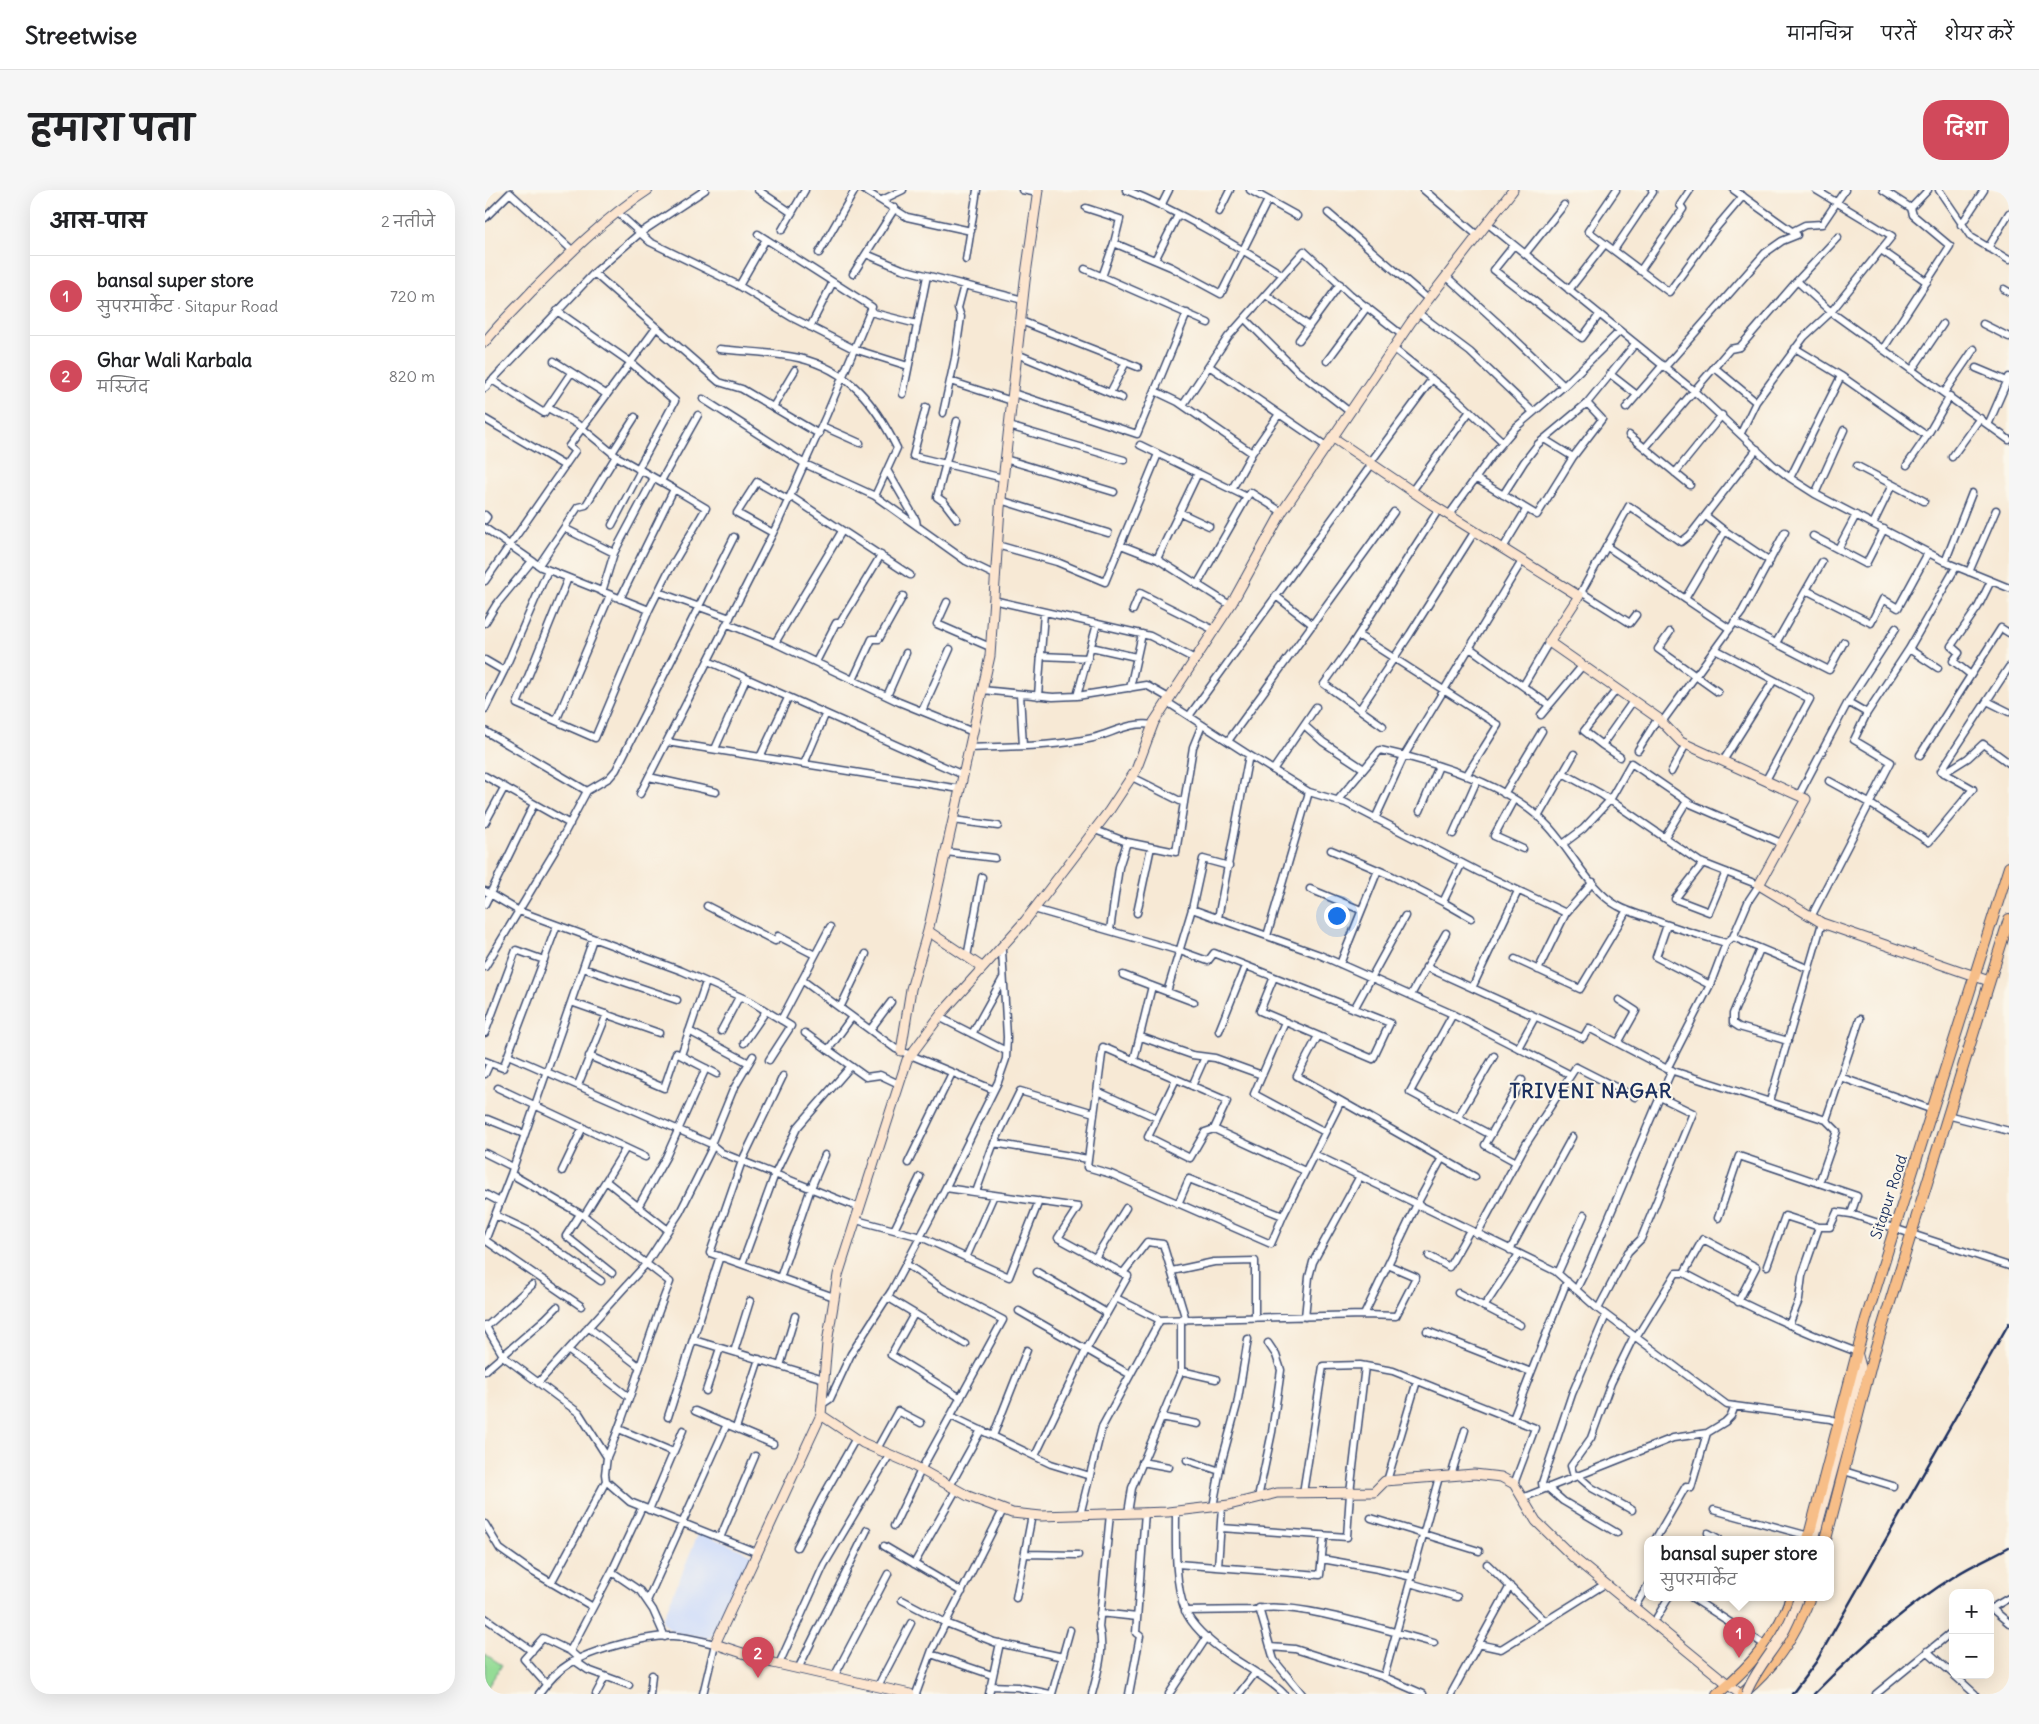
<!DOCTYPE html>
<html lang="hi">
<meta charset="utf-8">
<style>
body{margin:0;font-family:Delius,"Playpen Sans Deva",sans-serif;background:#f6f6f6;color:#202124}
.controls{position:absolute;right:15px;bottom:15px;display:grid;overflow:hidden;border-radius:10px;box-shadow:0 5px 20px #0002}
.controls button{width:45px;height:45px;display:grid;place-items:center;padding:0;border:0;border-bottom:1px solid #e0e0e0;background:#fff;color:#202124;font:25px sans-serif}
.you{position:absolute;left:851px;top:725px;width:18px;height:18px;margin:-12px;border:4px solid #fff;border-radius:50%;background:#1a73e8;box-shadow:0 0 0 8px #1a73e833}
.badge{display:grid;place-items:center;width:32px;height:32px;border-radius:50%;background:#d1495b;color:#fff;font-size:16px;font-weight:700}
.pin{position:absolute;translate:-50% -41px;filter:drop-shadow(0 1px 2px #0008)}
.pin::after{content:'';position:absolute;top:26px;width:18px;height:15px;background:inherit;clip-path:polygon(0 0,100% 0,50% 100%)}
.popup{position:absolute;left:1159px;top:1346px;width:190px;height:65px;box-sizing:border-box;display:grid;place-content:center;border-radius:10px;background:#fff;filter:drop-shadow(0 1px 4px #0005);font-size:16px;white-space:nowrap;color:#757577}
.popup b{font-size:19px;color:#202124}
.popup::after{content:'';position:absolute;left:50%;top:100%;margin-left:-10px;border:10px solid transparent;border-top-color:#fff}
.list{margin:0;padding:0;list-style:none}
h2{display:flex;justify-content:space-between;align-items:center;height:65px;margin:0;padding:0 20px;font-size:21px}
h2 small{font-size:16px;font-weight:400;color:#757577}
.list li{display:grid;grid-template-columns:32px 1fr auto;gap:15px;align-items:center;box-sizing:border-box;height:80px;padding:0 20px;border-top:1px solid #e0e0e0}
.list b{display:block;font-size:19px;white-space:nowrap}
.list p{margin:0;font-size:16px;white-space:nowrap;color:#757577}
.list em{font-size:16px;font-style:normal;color:#757577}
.map{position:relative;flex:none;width:1524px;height:1504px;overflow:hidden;border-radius:20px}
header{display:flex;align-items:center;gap:30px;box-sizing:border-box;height:70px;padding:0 25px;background:#fff;border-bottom:1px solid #e0e0e0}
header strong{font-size:24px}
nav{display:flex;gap:28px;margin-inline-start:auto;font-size:18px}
.intro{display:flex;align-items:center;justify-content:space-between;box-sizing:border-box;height:120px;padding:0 30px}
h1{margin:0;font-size:35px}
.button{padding:12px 22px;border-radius:20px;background:#d1495b;color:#fff;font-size:18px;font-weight:700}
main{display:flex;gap:30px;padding:0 30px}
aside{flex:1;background:#fff;border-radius:20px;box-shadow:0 5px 20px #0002}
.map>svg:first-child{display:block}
</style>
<header>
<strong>Streetwise</strong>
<nav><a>मानचित्र</a><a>परतें</a><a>शेयर करें</a></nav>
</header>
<div class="intro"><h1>हमारा पता</h1><a class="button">दिशा</a></div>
<main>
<aside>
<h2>आस-पास<small>2 नतीजे</small></h2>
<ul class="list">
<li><span class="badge">1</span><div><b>bansal super store</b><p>सुपरमार्केट · Sitapur Road</p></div><em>720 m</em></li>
<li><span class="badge">2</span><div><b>Ghar Wali Karbala</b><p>मस्जिद</p></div><em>820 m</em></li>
</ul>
</aside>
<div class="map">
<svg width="1524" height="1504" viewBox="0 0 1524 1504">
<rect width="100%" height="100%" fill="#fbf7ec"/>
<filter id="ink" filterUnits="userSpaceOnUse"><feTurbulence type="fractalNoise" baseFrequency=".02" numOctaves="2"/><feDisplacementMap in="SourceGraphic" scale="10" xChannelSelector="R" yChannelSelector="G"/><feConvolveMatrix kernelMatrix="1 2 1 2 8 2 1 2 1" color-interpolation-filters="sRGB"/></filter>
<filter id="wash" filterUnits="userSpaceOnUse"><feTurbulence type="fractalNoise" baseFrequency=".0096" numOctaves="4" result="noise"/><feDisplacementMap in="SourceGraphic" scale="20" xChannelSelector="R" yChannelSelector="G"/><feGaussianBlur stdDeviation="1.12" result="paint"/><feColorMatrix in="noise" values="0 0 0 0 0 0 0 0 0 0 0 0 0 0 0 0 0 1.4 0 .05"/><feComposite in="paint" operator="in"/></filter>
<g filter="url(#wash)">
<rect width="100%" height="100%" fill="#f7e9d5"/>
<path fill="#cddbfa" d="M214,1342L268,1365L230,1444L224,1448L188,1442L177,1431Z"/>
<path fill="#95dc96" stroke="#58867a" d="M0,1464L17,1475L0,1501Z"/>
</g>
<g filter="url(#ink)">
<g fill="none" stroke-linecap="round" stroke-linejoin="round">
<g stroke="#3c4b70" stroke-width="9">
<path id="street" d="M273,0L307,23
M379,0L422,27L486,41
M537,0L553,3
M641,0C696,22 748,54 798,85
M765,0L812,26
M939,0L992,45
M1131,0L1103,41L1184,102L1230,39L1258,6
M1398,0L1426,18L1428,25L1465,56L1398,159
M1454,0L1486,47L1524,70
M397,10L418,0
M676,16L684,0
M601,18L635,29L629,53L617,87
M1426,18L1443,0
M132,22L165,52L251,94L306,127L369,159L423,176
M734,22L745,0
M843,23L943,109
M0,28L25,3L88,61
M1002,33L1208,200L1287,274L1305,288L1330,304L1465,374L1524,398
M1476,35L1499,0
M297,40L320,0
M1308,41L1320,35L1337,34L1360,0
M629,53L686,77L736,104L783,10
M1029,55L1009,80L1097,148L1114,125
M1503,58L1524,23
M1129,60L1168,2L1167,0
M1396,60L1442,92
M334,63L370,0
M381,64L417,79L538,110
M1040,64L1079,15
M481,70L492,0
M670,70L693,25
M600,79L723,133
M1155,81L1198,19L1195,15L1205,0
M109,83L234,192L257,199L334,244
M368,84L410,18
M961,86L1013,133L1079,196
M1312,91L1346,122L1524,250
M254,96L281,49
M1519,99L1524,102
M1084,100L1120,54
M781,105L824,136
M72,121L145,172L190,211L153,279
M385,122L432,134
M933,123L985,162L1048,222
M760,129L811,180L865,222
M536,131L653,177
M1498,134L1524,147
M325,137L348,92
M814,150L855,94
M908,158L973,210L1018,252
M1310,158L1356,186L1442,246
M234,159C260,162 288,162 314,168C365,180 390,214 412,258L390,306
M532,164L637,208
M69,171L121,204
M842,171L882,117
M724,176L841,256
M1180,177L1280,63L1297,51L1312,45L1249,0
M1229,177L1271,212
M1491,178L1522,191
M1427,180L1458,134
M1125,184L1152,205
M7,190L59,223L86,183
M465,191L527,211
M0,198L109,83L155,43L220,0
M670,201L693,212L767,263
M528,203L652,244L702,123
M625,203L641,172
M1459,203L1489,159
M418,204L442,86
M218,209L320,274L390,306L481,371L510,385
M698,215L743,147L819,61L865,104L917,145
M288,217L310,180
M441,217L428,266L518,288
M63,218L92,234L131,266L189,299L135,409
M1141,218L1178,175
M458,223L470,168L476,127L473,118L479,95
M0,229L80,276
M472,231L452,307L459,312L472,329
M1503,235L1524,187
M337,236L375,253
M524,236L639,270
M1256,243L1271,212L1319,147L1346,122L1407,46L1331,0
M1144,245L1205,295
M1059,249L1088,267
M655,255L762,307
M1160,258L1245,159L1255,157L1312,91L1353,47
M127,263L150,227
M1467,267L1495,228
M520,269L629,302
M885,273L947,189
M1422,275L1442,246L1465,206
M1372,276L1439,311
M402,280L431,330L432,336
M1190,283L1237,225
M990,288L1052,325L1088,267L1117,229L1102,213
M1305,288L1356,186
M176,291L213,225
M747,299L767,263L794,224
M927,301L985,221
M1330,304L1359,240
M1018,305L1039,272L1053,254L1102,213L1150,154
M305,306L425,385
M515,310L623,343
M694,322L724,336
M0,325L2,327L0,330
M964,325L1008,264L1030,238L1079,196L1135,141
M1221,326L1240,341L1285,371
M1388,334L1407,295
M127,335L156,280
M0,338L56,377L164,420
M79,338L129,363
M288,343L252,323L272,292L304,310
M1328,346L1381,374L1399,339
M512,355L572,372L620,392L673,264
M636,355L672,369L745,415
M1121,356L1245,439
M1018,358L1041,320
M1353,359L1371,325
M672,369L713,283
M1460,372L1487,303
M54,375L93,317L101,315L131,266
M1484,382L1511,320
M83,388L32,514L110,548L164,420L182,384L221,318L189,299
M0,391L90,261L84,256L171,138
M712,395L765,302L797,322
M1321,400L1386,433L1398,409L1413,418L1443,363
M117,402L129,363L169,288
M173,402L245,428
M1096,402L1145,433L1151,425
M791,406L828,435
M1094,406L1144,316L1196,352L1205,345L1272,259
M1200,409L1240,341
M508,410L665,446L710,469
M462,412L452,434L505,457
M648,420L655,403L729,440
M1249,432L1344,480L1359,452
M0,433L11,415L47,371
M243,434L290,453L414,512L488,542
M1185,442L1173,459L1233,502
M873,445L1013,535L981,586
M290,453L357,341
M1291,453L1337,372
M606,457L651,467
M985,458L1064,515
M1230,459L1325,509L1281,590
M1424,459L1453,478
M555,466L603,468
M0,470L19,481
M223,471L478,585
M331,472L351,433H355L396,365
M1486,485L1468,471L1474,463L1466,456L1493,417L1506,391
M368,490L387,449H394L418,406
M1038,496L1064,452
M645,498L657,444
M1132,499L1099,541L1117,555L1148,511
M497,500L568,507L592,506L661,495L684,508
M535,504L538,556
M402,506L421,463
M553,506L559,422
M592,506L612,434
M1502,511L1524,522
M682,512L764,565L824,602L861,613L994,682L1081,723
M1363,512L1382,523
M0,519L19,481L63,380
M875,519L925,444L990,341
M437,521L465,459
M1056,525L1098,475
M704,526L887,274
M71,531L125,405
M1177,532L1257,422L1300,342
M819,535L838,552L879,579
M898,536L839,494L866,456L954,319
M0,541L102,601
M743,551L909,322
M182,552L475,599
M1117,555L1135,567
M485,558C526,556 567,557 608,548C628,543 646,531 668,535
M230,559L261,489
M1153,560L1173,528
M1435,565L1516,438L1524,443
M275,567L303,508
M1238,571L1289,490
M319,574L340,525
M788,580L831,517
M1186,582L1201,554
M1078,583L1116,604L1215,672L1274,695L1264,710L1248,747L1241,753L1225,795L1182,879
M1459,583L1483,568L1498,554L1524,573
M0,586L85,634
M164,587L231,602
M647,587L699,613
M1344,591L1384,613L1444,652L1488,599L1456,581L1524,477
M155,604L292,335L341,226L387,117L273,44
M1019,604L1057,541
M1314,605L1363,512L1411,438
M1029,609L1009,646L1038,659
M852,611L895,560C949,572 1024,594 1063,636C1085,659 1105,701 1133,716C1140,720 1149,723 1158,726C1185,736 1213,745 1241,753
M935,621L954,576
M1053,627L1089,564
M890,629L919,566L1037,371
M468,630L513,636
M0,633L19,598
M610,640L642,652L691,662L708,557L717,535
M968,644L992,590
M1180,647L1202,611
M1078,654L1098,639L1125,610L1146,573L1206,614L1296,653
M846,660L907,686L958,712L977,673
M461,662L510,668
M1218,673L1190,709L1224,722L1241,682
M825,699L876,720
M0,701L34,721L197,781L265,811L306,836L284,870
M958,712L986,728
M0,714L49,614
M222,716L290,751L293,746L330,765
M549,719L695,761L723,771L729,763L905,833L888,869L775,821L789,787
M707,719L835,765L963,822L1086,885
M652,723L666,657
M1327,725L1406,572L1369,550L1382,523L1424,459L1471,377
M733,728L764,565
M1182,735L1171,767L1225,795
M625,740L634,677L642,652
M782,746L824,602
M1248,747L1324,779
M1275,759L1248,824V833L1254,837L1303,851
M482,767L497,687
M1030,769L1095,799L1142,720
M855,774L893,680
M0,777L71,659L102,601L124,588L131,580L249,347
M941,777L1098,848L1104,838L1182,879L1341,930L1375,829
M98,778L192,810
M1053,780L1081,723L1108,692
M638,785L709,812
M317,790L411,859L509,900
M987,798L1033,701
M682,802L707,719L718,669L744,676
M926,805L961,743
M86,812L174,843
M355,818L381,764
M869,819L920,726
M968,824L925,902L1006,945
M454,827L521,861
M296,830L345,737
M800,832L769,904L840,942
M385,840L406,812
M204,841L264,873
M236,841L254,807
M734,841L760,776
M0,843L31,760L59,770
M320,843L381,887L395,885L414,894
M487,844L518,788
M833,846L812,886L990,987
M656,847L707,865L730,868L777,885
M259,853L281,821
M1133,853L1151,821L1134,810
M1033,858L1050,827
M343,860L367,827
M23,865L226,954L237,963L375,1018
M196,865L221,792
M104,866L179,898L191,863L232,884
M649,870L667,796
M0,871L18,878L72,735
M0,884L5,873
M298,886L257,971L225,1063L349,1107
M1355,887L1448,920
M691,889L663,947L705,968L720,942L729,939L820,981
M93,895L122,824
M707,896L720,867
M13,898L160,967
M612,901L672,928
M1285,911L1337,733
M1462,925L1524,941
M973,927L1009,866
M2,929L39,944
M729,939L742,911L618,857L602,977L626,984L786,1054L798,1026L856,911
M509,953L603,969
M226,954L248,900L268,866
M0,963L28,977
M829,964L1070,1081L1113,1119L1242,1215L1345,1229L1353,1232
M1031,972L1000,955L1037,890
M423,973L467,883
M77,981L98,937
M26,984L99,1026L185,1092C161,1150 147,1210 122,1267
M121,991L183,1040
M1334,993L1352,941L1341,930
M461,998L593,1017L573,1048L643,1086L601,1160L550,1266
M491,1002L507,958L535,901L609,923
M0,1004L15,1012
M693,1014L704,989L798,1026
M153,1017L181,967L221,878
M95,1024L81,1046L127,1083
M10,1025L46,1042L116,1091
M99,1026L141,958
M1233,1028L1254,966L1372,1006L1366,1024L1524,1076
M371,1030L436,1047L524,1087L554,1011
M1334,1037H1345L1352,1022L1366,1024
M409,1040L435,987
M992,1044L1041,954L1091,877L1150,907
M0,1050L96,1116
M0,1051L26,984L108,749
M1025,1060L1087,947
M944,1066L964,1077L985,1040
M481,1068L509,1005
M610,1068L641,1018
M257,1074L290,984L312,938L366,876
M1282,1076L1300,1026L1334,1037L1317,1086L1314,1110L1304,1135
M687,1081L729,1072L770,1071V1128
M552,1082L622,1123
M638,1083L662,1052L678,1054L701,1130
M1073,1083L1099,1025
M1199,1083L1218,1049L1271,1077L1253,1112
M295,1088L326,998L340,965
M1091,1100L1105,1072L1175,907
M973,1103L1035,1135
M402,1107L480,1154
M631,1108L675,1130L879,1125L911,1126L931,1087L903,1075
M999,1117L1034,1064
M1113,1119L1143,1062L1156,1049L1208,923L1175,907L1187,880
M534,1121L644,1184
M429,1124L406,1165L476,1208
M879,1125L932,1014L957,968
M820,1127L824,1087L828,1072L875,986
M0,1135L19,1167L94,1223L122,1267L120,1284L121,1291L145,1312L273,1363
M1,1137L47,1095
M103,1137L155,1177
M942,1141L1046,1182
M1151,1148L1191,1083H1199C1255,1113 1312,1140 1372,1162
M209,1150L339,1189
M83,1160L144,1207
M249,1162L265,1111
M295,1176L310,1126
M0,1181L60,1129L72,1117
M696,1181L731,1189
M53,1193L161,1074L195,1022L228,956
M221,1201L235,1158
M336,1215L345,1209L366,1164L407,1100L448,1023L513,892L521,869L522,847L517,761L514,759
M210,1221L288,1254
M466,1226L566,1274L605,1286
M183,1227L235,1066
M676,1227L713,1234
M1028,1229L1082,1091
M251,1238L274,1169
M134,1239L188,1262
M508,1246L542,1160
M392,1259L413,1221L436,1233
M702,1270L735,1281
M657,1272L684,1277
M1359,1281L1408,1296
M1092,1285L1107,1298L1147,1320
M966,1286L980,1240
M1089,1287L1086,1276L1106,1248L1126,1193L1149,1146
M902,1291L932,1191
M465,1296L496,1240
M1062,1297L1078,1311L1132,1343
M1058,1299L1057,1293L1087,1204L1121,1125
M818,1303L838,1176L875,1175L908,1181L1050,1238L1029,1294
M773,1308L787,1242L796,1180L791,1165L783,1153
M1037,1308L1188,1248L1222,1243L1240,1232L1246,1226L1250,1216
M728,1317L736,1274L752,1215L763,1149
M164,1320L198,1240
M1229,1320L1324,1346
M691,1321C691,1351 689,1392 700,1420C708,1439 729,1455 745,1466C761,1477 786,1490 799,1504
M643,1323L647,1298L696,1181V1130
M595,1325L617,1237L675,1130
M886,1328L994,1361
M0,1334L15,1359L43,1379L108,1417
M409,1336L436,1280L518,1130L457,1098L421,1074
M736,1338L862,1347L865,1303L880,1176
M1223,1343L1234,1349
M235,1348L270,1266
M1172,1349L1171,1348L1201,1296L1206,1298L1222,1243
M399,1356L477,1402
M312,1357L336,1310L371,1248
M540,1364L593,1365
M837,1369L893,1379L927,1387
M429,1374L471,1300
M692,1374L835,1385L839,1346
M1002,1374L1060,1431
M733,1377L737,1316
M127,1382L155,1401L168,1420L180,1447
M66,1393L121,1291
M925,1393L972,1407
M1206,1407L1280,1455
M531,1408L547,1325
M417,1410L461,1433L509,1452L578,1467
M162,1411L242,1234
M774,1418L789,1470L817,1504
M1149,1418L1163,1395
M1506,1418L1524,1433
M1505,1419L1524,1408
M700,1421L769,1420C803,1408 910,1443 949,1453
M615,1423L652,1427
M1172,1427L1184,1407
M0,1428L47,1461
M993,1454L1016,1459L1120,1394
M785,1457L810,1459L899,1487L938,1504
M85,1461L128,1379L157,1317
M1442,1461L1468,1484
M446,1464L507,1485
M90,1471L103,1480L144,1495
M294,1474L339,1375L405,1264
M313,1479L382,1340
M1469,1485L1490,1504
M349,1487L403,1384
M899,1487L954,1287
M61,1494L39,1469L58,1448L85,1461L94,1469
M393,1496L426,1433
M505,1496L532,1497L565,1504
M54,1504C62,1493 72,1481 84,1474C106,1460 163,1445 188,1446C203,1447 216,1451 230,1454L218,1504
M111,1504L120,1487
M165,1504L167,1485
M431,1504L447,1460L518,1320
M504,1504L515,1453
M567,1504L585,1440
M607,1504C613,1481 620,1460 614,1437L625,1324
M644,1504L655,1446L651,1443L660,1322
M684,1504L722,1447
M754,1504L770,1483
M966,1504L1025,1396
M1391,1504L1468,1441"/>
</g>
<g stroke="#3c4b70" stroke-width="11">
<path id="secondary" d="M0,152C14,134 31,118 47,101C83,65 120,28 163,0
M847,247L946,314L1094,406L1064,452L1173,528L1196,552L1321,609L1274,695L1337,733L1504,791
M497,777L443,741L505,466L515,318L540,91L553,0
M416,861L426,799L443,741
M336,1225L378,1253L422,1272L483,1306L527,1323L556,1326L683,1322L744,1315L792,1303L889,1302L900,1291L989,1284L1016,1287L1029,1294L1051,1331L1090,1369L1255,1504
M1329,1349L1376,1177L1372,1162
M425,1504L288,1473L230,1454L336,1225L342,1153L353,1085L422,870L457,823L540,731L624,621L651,580L669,532L747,413L797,322L926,132L1028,0"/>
</g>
<g stroke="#3c4b70" stroke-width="12">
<path id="primary" d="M1323,1349L1381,1129L1524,677
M1341,1349L1388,1167L1524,729
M1232,1504C1264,1478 1293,1446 1306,1407
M1257,1504C1288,1479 1311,1444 1325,1407"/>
</g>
<use href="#street" stroke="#fff" stroke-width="6"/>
<use href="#secondary" stroke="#fce5cf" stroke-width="9"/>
<use href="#primary" stroke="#f7be88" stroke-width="10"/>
<path stroke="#1b2f5e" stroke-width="2.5" d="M1307,1504L1331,1472L1524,1133
M1329,1504C1372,1460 1417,1419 1470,1386C1487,1375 1506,1367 1524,1357"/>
<g stroke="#3c4b70" stroke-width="11" stroke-linecap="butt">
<path id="secondary-bridge" d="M1261,1504C1269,1483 1284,1466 1296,1447C1304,1434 1309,1421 1314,1407"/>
</g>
<use href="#secondary-bridge" stroke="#fce5cf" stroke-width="9"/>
</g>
</g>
<g text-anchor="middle" stroke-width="4" stroke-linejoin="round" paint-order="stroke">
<g font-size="15" fill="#1b2f5e" stroke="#fbf7ec">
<text transform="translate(1404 1007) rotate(-72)" y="5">Sitapur Road</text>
</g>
<g font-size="20" font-weight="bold" letter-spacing="1" fill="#1b2f5e" stroke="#fbf7ec">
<text x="1106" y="908">TRIVENI NAGAR</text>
</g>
</g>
</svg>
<div class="controls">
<button>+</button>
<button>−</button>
</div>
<div class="you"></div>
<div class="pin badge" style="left:1254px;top:1468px">1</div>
<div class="popup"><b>bansal super store</b>सुपरमार्केट</div>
<div class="pin badge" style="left:273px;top:1488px">2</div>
</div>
</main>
